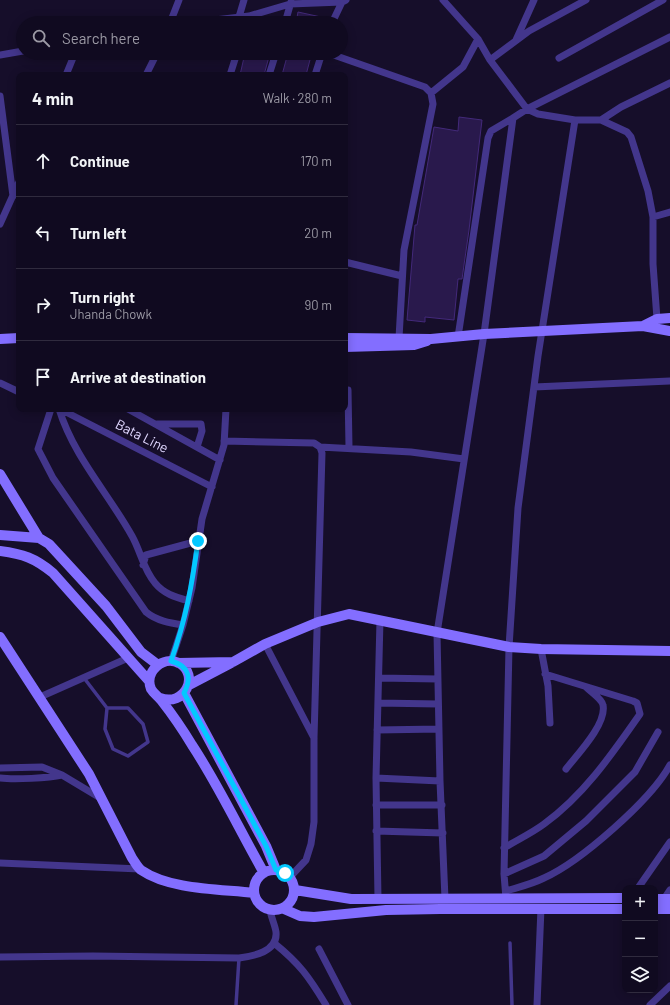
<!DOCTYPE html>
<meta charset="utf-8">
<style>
body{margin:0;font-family:Barlow,sans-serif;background:#191329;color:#f1f3f6}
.controls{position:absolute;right:12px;bottom:12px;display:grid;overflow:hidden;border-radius:8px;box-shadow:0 2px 10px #0003}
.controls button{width:36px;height:36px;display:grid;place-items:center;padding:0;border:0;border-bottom:1px solid #302b3e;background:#100a20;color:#f1f3f6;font:20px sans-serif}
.stop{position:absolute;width:12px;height:12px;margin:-9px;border:3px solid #03c8ff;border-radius:50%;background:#fff}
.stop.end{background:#03c8ff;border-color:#fff;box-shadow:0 1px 4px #0008}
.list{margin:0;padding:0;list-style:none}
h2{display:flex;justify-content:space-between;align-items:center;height:52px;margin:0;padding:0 16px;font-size:17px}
h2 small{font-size:13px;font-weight:400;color:#9c9aa5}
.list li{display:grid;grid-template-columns:26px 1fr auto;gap:12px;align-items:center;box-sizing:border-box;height:72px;padding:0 16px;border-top:1px solid #302b3e}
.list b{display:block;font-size:15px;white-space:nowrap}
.list p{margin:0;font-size:13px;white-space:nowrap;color:#9c9aa5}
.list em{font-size:13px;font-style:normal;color:#9c9aa5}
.icon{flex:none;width:22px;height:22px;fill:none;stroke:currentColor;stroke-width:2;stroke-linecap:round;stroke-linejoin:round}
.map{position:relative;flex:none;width:670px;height:1005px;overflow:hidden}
.search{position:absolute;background:#100a20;box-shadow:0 2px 10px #0003;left:16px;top:16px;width:332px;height:44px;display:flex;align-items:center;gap:10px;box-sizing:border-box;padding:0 14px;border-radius:22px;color:#9c9aa5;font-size:15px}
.panel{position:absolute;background:#100a20;box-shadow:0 2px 10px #0003;left:16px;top:72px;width:332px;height:340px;border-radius:8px}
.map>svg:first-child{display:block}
</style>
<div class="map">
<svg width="670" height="1005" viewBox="0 0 670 1005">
<rect width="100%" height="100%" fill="#160e2a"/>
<path fill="#29194c" stroke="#43297a" d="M298,12L321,17L319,23H296Z
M245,53H270L264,75H240Z
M288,53H298L311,56L306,75H282Z
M459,117L482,120L469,230L462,279H458L454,320L425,317V322L407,320L415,225H417L434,127L458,131Z"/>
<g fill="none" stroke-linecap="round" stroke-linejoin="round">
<path stroke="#43368c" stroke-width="3.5" d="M84,678L107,708H128L143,724L148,742L128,756L113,749L105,729L107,708
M510,943L512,1005
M236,1005L239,958"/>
<path stroke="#43368c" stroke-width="7" d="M443,0L478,39L490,60L527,109L538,114L575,120H601L627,132L631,137L648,191L653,217V264L657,319
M239,17L244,0
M170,23L179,0
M189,23L249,16L290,4L342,2
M285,23L291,2
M332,23L342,2L346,0
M516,40L534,0
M328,53L425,87L431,93L433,104L404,250L399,338
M0,55L23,51
M559,58L663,0
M490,60L529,31L586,0
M66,75L75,53
M146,75L157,53
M230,75L237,53
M269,75L276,53
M315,75L322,53
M431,93L463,67L478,39
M0,96L13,196
M601,120L621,107L670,83
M653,217L670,212
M0,224L19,182
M345,262L402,276
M458,337L488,138L491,131L513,118
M0,383L19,392
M534,387L670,381
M348,390L349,447
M51,409L38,449L53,478L146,612C157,621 170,623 183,625
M59,409C74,457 108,493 132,536C141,552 143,569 155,583C164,594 175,597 189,601
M60,409L212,487
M128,409L220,460
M157,424H201L202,431L197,447
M224,441L314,443L320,447L322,453L314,738V822L311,844L306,860L290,877
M320,447L411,452L464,459
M143,565L146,555L198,541
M265,644L314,738
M541,649L548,686L550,723
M171,661L183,625L192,588L202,519L224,445L226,409
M379,678L438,679
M40,697L128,658
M378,703L438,704
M377,730L439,729
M0,768L42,767L62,775L102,799
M566,769C577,755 607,724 603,705C602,699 591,692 586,687
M0,778C14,780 49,778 62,775
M376,778L440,781
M376,805H442
M376,831L443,833
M504,848C517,840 532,833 544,824C584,795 612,754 640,714L637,703L633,701L545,674
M0,863L140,869
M504,874L544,856L586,821L635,772L658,732
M638,888L670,842
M506,891C519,887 532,884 544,878C580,862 651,800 670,765
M378,899L376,778L380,620
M445,899L440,781L437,633L484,334L513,118L527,109L670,37
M506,899L504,874L509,647L518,508L538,356L575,120
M664,899L670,890
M274,943C300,964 309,977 326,1005
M319,949L348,1005
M0,957L93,956L239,958C253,956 278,952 276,932C275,925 271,917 270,910
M537,1005L541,908
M650,1005L670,986"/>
<path stroke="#836eff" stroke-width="10" d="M643,326L657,319L670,318
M345,338L431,339L484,334L643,326L670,331
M0,339L19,338
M345,347L414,345L427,341
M0,474L39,538
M0,535L39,538L49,544L106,606L141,652L158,665
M0,551C23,554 35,558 53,573L149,681
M0,637L89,774L132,858C135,862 137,867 141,870C170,890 220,889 254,893
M178,663L233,662L265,644L318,622L349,614L509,647L541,649L670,651
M189,685L231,663
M184,693L266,846L276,870
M160,698C185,707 200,675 179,663C163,655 144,672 151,689C154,694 158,696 161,700C172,714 183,730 192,745C219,786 240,831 264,873
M254 890a20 20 0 1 1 40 0a20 20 0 1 1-40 0Z
M295,890L351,899L625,898
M655,899H670
M284,909L300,916L314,917L386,910L440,909H625
M655,909H670"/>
</g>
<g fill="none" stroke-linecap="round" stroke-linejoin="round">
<path stroke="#03c8ff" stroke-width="5" d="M198,541C192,585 186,619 171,661C189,666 192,678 184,693L266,846L276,870L285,873"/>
</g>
<g text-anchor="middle" stroke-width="4" stroke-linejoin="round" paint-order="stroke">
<g font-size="14" fill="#e0d7ff" stroke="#160e2a">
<text transform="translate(142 436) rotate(27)" y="5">Bata Line</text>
</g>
</g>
</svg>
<div class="controls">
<button>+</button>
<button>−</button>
<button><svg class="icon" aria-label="layers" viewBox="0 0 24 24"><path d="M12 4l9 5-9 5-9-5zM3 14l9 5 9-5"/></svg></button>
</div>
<div class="stop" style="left:285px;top:873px"></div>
<div class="stop end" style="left:198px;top:541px"></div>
<div class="search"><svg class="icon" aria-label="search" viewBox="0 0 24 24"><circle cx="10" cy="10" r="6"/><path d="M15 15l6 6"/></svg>Search here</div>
<section class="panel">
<h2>4 min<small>Walk · 280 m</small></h2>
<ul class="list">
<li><svg class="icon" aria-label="ahead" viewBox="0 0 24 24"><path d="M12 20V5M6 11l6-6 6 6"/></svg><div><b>Continue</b></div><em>170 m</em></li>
<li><svg class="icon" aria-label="left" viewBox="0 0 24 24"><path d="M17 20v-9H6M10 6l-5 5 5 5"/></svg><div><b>Turn left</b></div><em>20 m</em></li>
<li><svg class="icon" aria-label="right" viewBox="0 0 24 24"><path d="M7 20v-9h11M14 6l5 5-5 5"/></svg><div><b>Turn right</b><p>Jhanda Chowk</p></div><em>90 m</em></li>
<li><svg class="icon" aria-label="arrive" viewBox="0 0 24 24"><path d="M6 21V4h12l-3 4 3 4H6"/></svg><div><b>Arrive at destination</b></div></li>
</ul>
</section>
</div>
